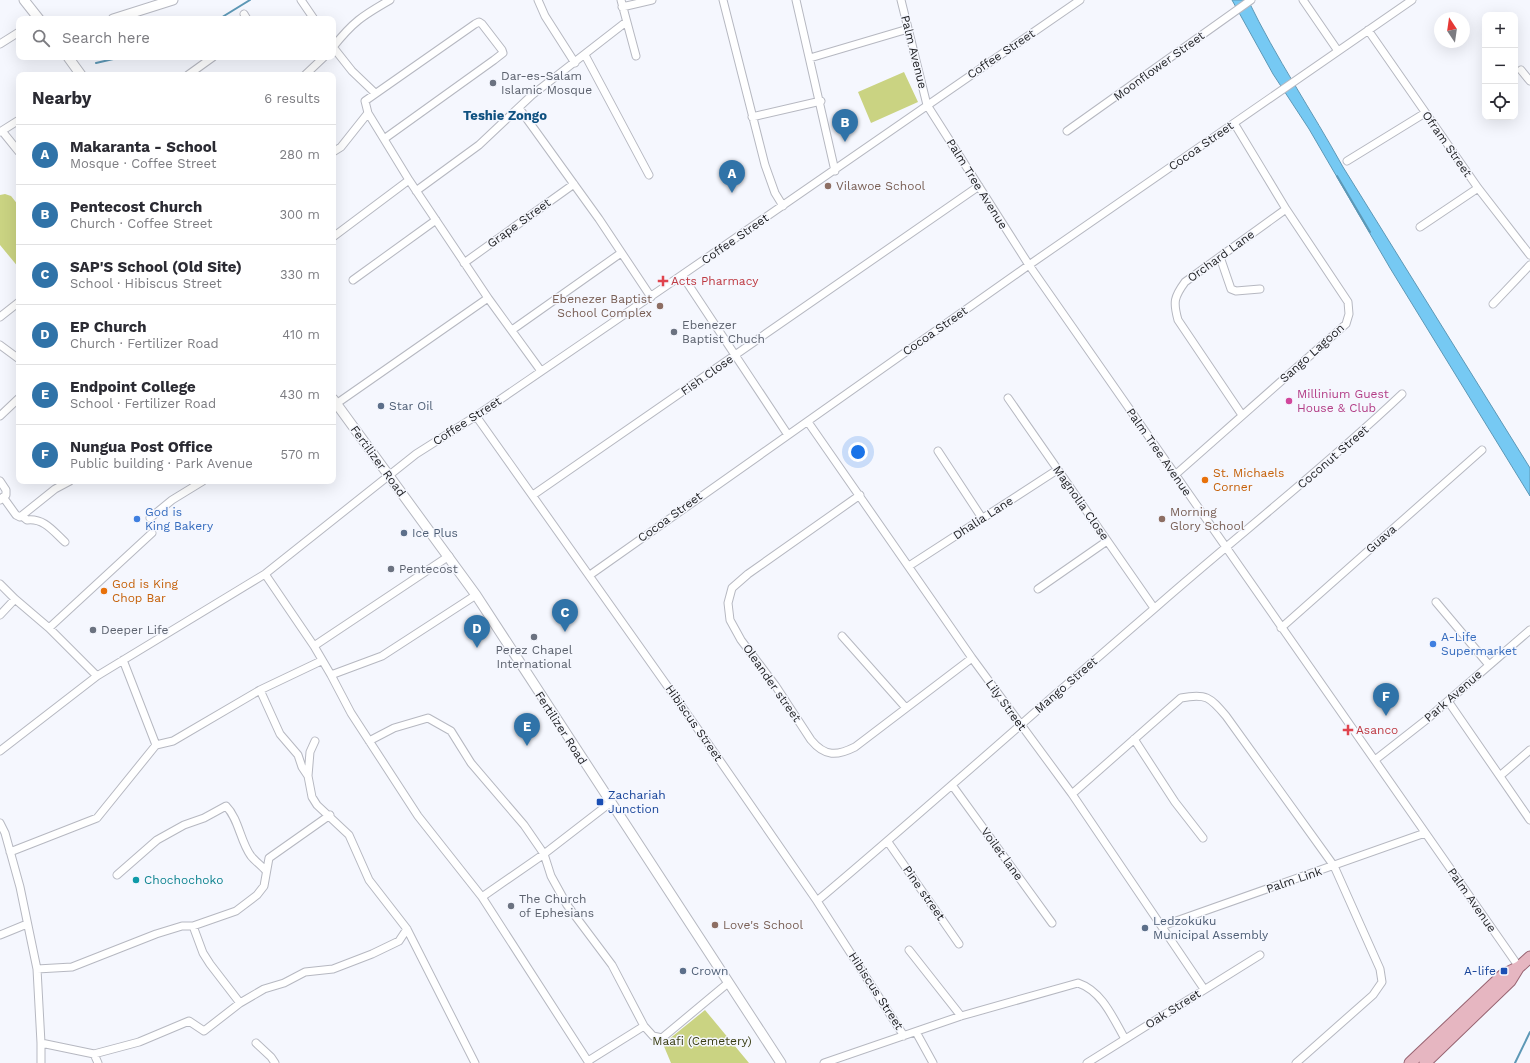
<!DOCTYPE html>
<meta charset="utf-8">
<style>
body{margin:0;font-family:"Work Sans",sans-serif;background:#f2f2f3;color:#2b2b33}
.controls{position:absolute;right:12px;top:12px;display:grid;overflow:hidden;border-radius:8px;box-shadow:0 4px 16px #0002}
.controls button{width:36px;height:36px;display:grid;place-items:center;padding:0;border:0;border-bottom:1px solid #e1e1e2;background:#fff;color:#2b2b33;font:20px sans-serif}
.compass{position:absolute;left:1434px;top:12px;width:36px;height:36px;border-radius:50%;background:#fff;box-shadow:0 4px 16px #0002;rotate:347deg}
.you{position:absolute;left:858px;top:452px;width:14px;height:14px;margin:-10px;border:3px solid #fff;border-radius:50%;background:#1a73e8;box-shadow:0 0 0 6px #1a73e833}
.badge{display:grid;place-items:center;width:26px;height:26px;border-radius:50%;background:#3073a8;color:#fff;font-size:13px;font-weight:700}
.pin{position:absolute;translate:-50% -33px;filter:drop-shadow(0 1px 2px #0008)}
.pin::after{content:'';position:absolute;top:21px;width:14px;height:12px;background:inherit;clip-path:polygon(0 0,100% 0,50% 100%)}
.list{margin:0;padding:0;list-style:none}
h2{display:flex;justify-content:space-between;align-items:center;height:52px;margin:0;padding:0 16px;font-size:17px}
h2 small{font-size:13px;font-weight:400;color:#7c7c81}
.list li{display:grid;grid-template-columns:26px 1fr auto;gap:12px;align-items:center;box-sizing:border-box;height:60px;padding:0 16px;border-top:1px solid #e1e1e2}
.list b{display:block;font-size:15px;white-space:nowrap}
.list p{margin:0;font-size:13px;white-space:nowrap;color:#7c7c81}
.list em{font-size:13px;font-style:normal;color:#7c7c81}
.icon{flex:none;width:22px;height:22px;fill:none;stroke:currentColor;stroke-width:2;stroke-linecap:round;stroke-linejoin:round}
.map{position:relative;flex:none;width:1530px;height:1063px;overflow:hidden}
.search{position:absolute;background:#fff;box-shadow:0 4px 16px #0002;left:16px;top:16px;width:320px;height:44px;display:flex;align-items:center;gap:10px;box-sizing:border-box;padding:0 14px;border-radius:8px;color:#7c7c81;font-size:15px}
.panel{position:absolute;background:#fff;box-shadow:0 4px 16px #0002;left:16px;top:72px;width:320px;height:412px;border-radius:8px}
.map>svg:first-child{display:block}
</style>
<div class="map">
<svg width="1530" height="1063" viewBox="0 0 1530 1063">
<rect width="100%" height="100%" fill="#f5f7fe"/>
<path fill="#cad382" d="M904,72L918,102L871,123L858,92Z
M5,194L11,196L19,206V268L0,245V195Z
M705,1010L749,1063H671L663,1044Z"/>
<path fill="#76c9f3" stroke="#5d98b6" d="M1232,0H1248C1276,58 1312,111 1343,167L1530,468V496L1390,268L1309,129L1273,74Z"/>
<g fill="none" stroke-linecap="round" stroke-linejoin="round">
<path stroke="#5d98b6" stroke-width="2" d="M219,19L250,0
M96,63L122,57
M1337,176L1370,232
M1515,1063L1530,1032"/>
<g stroke="#b6b8c1" stroke-width="9">
<path id="minor" d="M301,0L314,19
M538,0L545,16L575,63
M621,0L636,56
M723,0L765,165L775,193L783,206
M796,0L835,171
M901,0L927,105L1029,265L1519,967
M1303,0L1338,51
M622,7L652,0
M244,14L247,19
M1368,30L1478,188L1530,255
M0,44L19,32
M333,47C353,22 362,16 390,0
M333,47L352,71L375,93
M585,55L649,175
M810,58L908,29
M1521,70L1530,81
M188,75L213,57
M305,75L324,57
M519,108L599,219L651,297
M368,113L365,101L475,24L479,22L482,24L502,50L503,53L494,60L384,139
M752,117L821,101
M2,131L19,152
M1067,131L1251,0
M0,132L19,120
M333,152L341,147L368,113L409,180
M1347,161L1425,113
M416,191L479,145L532,95L626,22
M1420,227L1478,188
M333,237L409,180L488,298
M1220,257L1231,289L1236,291L1260,289
M464,263L574,184
M682,275L788,435
M353,280L436,220
M1493,304L1530,265
M0,317L19,302
M512,330L621,253
M0,345L19,359
M1008,398L1154,608
M336,404L488,298L541,371
M1242,415L1178,320C1173,302 1174,297 1185,282L1286,209
M0,416L19,398
M476,416L707,742L817,901L904,1036
M808,422L972,658L1072,794L1204,989
M938,451L982,518
M1175,475L1346,324L1349,314L1348,302L1286,209L1234,123
M0,481L6,490V495L0,500
M533,495L979,186
M860,495L748,574L732,588L728,603L730,620L741,640L775,685L811,740C825,757 837,756 855,747L972,658
M3,497L16,515L20,517L55,489L70,481
M22,516L27,520C44,518 53,531 65,542
M150,518L172,500L203,481
M909,566L1057,470
M265,574L314,646L449,556
M590,575L1029,265L1412,0
M0,584L15,599L49,628L97,676L265,574L416,454L476,416L682,275L1080,0
M1038,589L1107,541
M1436,602L1489,665
M0,615L15,599
M49,628L152,533
M1281,628L1482,450
M842,636L906,708
M314,646L331,675L382,656L476,595
M331,675L351,713L418,816L482,897L544,854L610,803
M260,690L280,734L298,755L302,767L308,776
M1448,701L1530,820
M1134,739L1175,802L1203,838
M315,741L310,752L308,776L312,797L317,805L349,835L369,880L407,929L475,1063
M369,741L394,728L428,718L451,731L471,763L524,825L544,854L551,876L567,905L612,965L644,1026L653,1036L662,1038L728,983
M156,745L173,741L260,690L321,661
M0,751L97,676
M1375,760L1426,720L1530,630
M1501,775L1530,750
M952,785L1052,923
M1072,794L1181,698C1206,693 1210,697 1226,716L1334,866L1380,969L1382,982L1373,995L1296,1063
M0,823L5,833L20,887L37,969L41,1043V1063
M888,842L959,944
M10,852L97,818L156,745L123,660
M117,875L157,840L184,825L204,818L226,806C239,819 240,841 251,856C255,861 262,866 266,871
M482,897L589,1063
M817,901C931,805 1042,705 1155,608C1237,536 1323,469 1402,394
M193,926L203,953L210,964L240,1003
M1162,926L1425,833
M0,935L27,924
M909,950L961,1016
M37,969L72,967L156,934L182,926H193L236,911L257,895L264,886L269,858L330,815
M916,1032L933,1063
M41,1043L94,1054L139,1042L189,1021L204,1031L240,1003L264,989L284,983L305,972L333,969L372,954L399,941L407,929
M256,1043L271,1057L275,1063
M94,1054L98,1063
M588,1061L644,1026
M824,1063L961,1016L1078,983C1102,991 1113,1018 1125,1039
M1087,1063L1260,955"/>
</g>
<g stroke="#b6b8c1" stroke-width="11">
<path id="tertiary" d="M24,0L39,19
M113,19L173,0
M68,57L81,75
M333,399L476,595L781,1063"/>
</g>
<g stroke="#976371" stroke-width="13">
<path id="primary" d="M1410,1063L1503,975L1519,967L1530,957
M1425,1063L1510,981L1518,968"/>
</g>
<use href="#minor" stroke="#fff" stroke-width="7"/>
<use href="#tertiary" stroke="#fff" stroke-width="9"/>
<use href="#primary" stroke="#e6b6c1" stroke-width="11"/>
</g>
<g fill="#6b7280" stroke="#f5f7fe" stroke-width="1.5">
<circle cx="493" cy="83" r="4"/>
<circle cx="674" cy="332" r="4"/>
<circle cx="391" cy="569" r="4"/>
<circle cx="93" cy="630" r="4"/>
<circle cx="534" cy="637" r="4"/>
<circle cx="511" cy="906" r="4"/>
</g>
<g fill="#8d6e63" stroke="#f5f7fe" stroke-width="1.5">
<circle cx="828" cy="186" r="4"/>
<circle cx="660" cy="306" r="4"/>
<circle cx="1162" cy="519" r="4"/>
<circle cx="715" cy="925" r="4"/>
</g>
<g fill="#e0444e" stroke="#f5f7fe" stroke-width="1.5">
<path d="M661 275h4v4h4v4h-4v4h-4v-4h-4v-4h4z"/>
<path d="M1346 724h4v4h4v4h-4v4h-4v-4h-4v-4h4z"/>
</g>
<circle fill="#d1479c" stroke="#f5f7fe" stroke-width="1.5" cx="1289" cy="401" r="4"/>
<g fill="#5c6f8a" stroke="#f5f7fe" stroke-width="1.5">
<circle cx="381" cy="406" r="4"/>
<circle cx="404" cy="533" r="4"/>
<circle cx="1145" cy="928" r="4"/>
<circle cx="683" cy="971" r="4"/>
</g>
<g fill="#e8710a" stroke="#f5f7fe" stroke-width="1.5">
<circle cx="1205" cy="480" r="4"/>
<circle cx="104" cy="591" r="4"/>
</g>
<g fill="#3f7fe0" stroke="#f5f7fe" stroke-width="1.5">
<circle cx="137" cy="519" r="4"/>
<circle cx="1433" cy="644" r="4"/>
</g>
<g fill="#1a4fb4" stroke="#f5f7fe" stroke-width="1.5">
<rect x="596" y="798" width="8" height="8" rx="2"/>
<rect x="1500" y="967" width="8" height="8" rx="2"/>
</g>
<circle fill="#0f9aa8" stroke="#f5f7fe" stroke-width="1.5" cx="136" cy="880" r="4"/>
<g text-anchor="middle" stroke-width="3" stroke-linejoin="round" paint-order="stroke">
<g font-size="12" fill="#242528" stroke="#f5f7fe">
<text transform="translate(914 52) rotate(76)" y="4">Palm Avenue</text>
<text transform="translate(1001 54) rotate(-34)" y="4">Coffee Street</text>
<text transform="translate(1159 66) rotate(-36)" y="4">Moonflower Street</text>
<text transform="translate(1447 144) rotate(55)" y="4">Ofram Street</text>
<text transform="translate(1201 146) rotate(-35)" y="4">Cocoa Street</text>
<text transform="translate(977 184) rotate(58)" y="4">Palm Tree Avenue</text>
<text transform="translate(519 223) rotate(-36)" y="4">Grape Street</text>
<text transform="translate(735 239) rotate(-35)" y="4">Coffee Street</text>
<text transform="translate(1221 256) rotate(-36)" y="4">Orchard Lane</text>
<text transform="translate(935 331) rotate(-35)" y="4">Cocoa Street</text>
<text transform="translate(1312 353) rotate(-42)" y="4">Sango Lagoon</text>
<text transform="translate(707 375) rotate(-35)" y="4">Fish Close</text>
<text transform="translate(467 421) rotate(-33)" y="4">Coffee Street</text>
<text transform="translate(1159 452) rotate(55)" y="4">Palm Tree Avenue</text>
<text transform="translate(1333 457) rotate(-41)" y="4">Coconut Street</text>
<text transform="translate(378 461) rotate(54)" y="4">Fertilizer Road</text>
<text transform="translate(1081 503) rotate(55)" y="4">Magnolia Close</text>
<text transform="translate(670 517) rotate(-36)" y="4">Cocoa Street</text>
<text transform="translate(983 518) rotate(-33)" y="4">Dhalia Lane</text>
<text transform="translate(1381 539) rotate(-41)" y="4">Guava</text>
<text transform="translate(772 683) rotate(55)" y="4">Oleander street</text>
<text transform="translate(1066 685) rotate(-41)" y="4">Mango Street</text>
<text transform="translate(1453 696) rotate(-41)" y="4">Park Avenue</text>
<text transform="translate(1006 705) rotate(54)" y="4">Lily Street</text>
<text transform="translate(694 723) rotate(55)" y="4">Hibiscus Street</text>
<text transform="translate(561 728) rotate(57)" y="4">Fertilizer Road</text>
<text transform="translate(1002 854) rotate(54)" y="4">Voilet lane</text>
<text transform="translate(1294 880) rotate(-19)" y="4">Palm Link</text>
<text transform="translate(924 893) rotate(55)" y="4">Pine street</text>
<text transform="translate(1472 900) rotate(55)" y="4">Palm Avenue</text>
<text transform="translate(876 991) rotate(57)" y="4">Hibiscus Street</text>
<text transform="translate(1173 1009) rotate(-32)" y="4">Oak Street</text>
</g>
<g font-size="12" fill="#5b616d" stroke="#f5f7fe" text-anchor="start">
<text x="501" y="80">Dar-es-Salam<tspan x="501" dy="14">Islamic Mosque</tspan></text>
<text x="682" y="329">Ebenezer<tspan x="682" dy="14">Baptist Chuch</tspan></text>
<text x="399" y="573">Pentecost</text>
<text x="101" y="634">Deeper Life</text>
<text x="534" y="654" text-anchor="middle">Perez Chapel<tspan x="534" dy="14">International</tspan></text>
<text x="519" y="903">The Church<tspan x="519" dy="14">of Ephesians</tspan></text>
</g>
<g font-size="12" fill="#785e54" stroke="#f5f7fe" text-anchor="start">
<text x="836" y="190">Vilawoe School</text>
<text x="652" y="303" text-anchor="end">Ebenezer Baptist<tspan x="652" dy="14">School Complex</tspan></text>
<text x="1170" y="516">Morning<tspan x="1170" dy="14">Glory School</tspan></text>
<text x="723" y="929">Love's School</text>
</g>
<g font-size="12" fill="#be3a42" stroke="#f5f7fe" text-anchor="start">
<text x="671" y="285">Acts Pharmacy</text>
<text x="1356" y="734">Asanco</text>
</g>
<g font-size="12" fill="#b23c85" stroke="#f5f7fe" text-anchor="start">
<text x="1297" y="398">Millinium Guest<tspan x="1297" dy="14">House &amp; Club</tspan></text>
</g>
<g font-size="12" fill="#4e5e75" stroke="#f5f7fe" text-anchor="start">
<text x="389" y="410">Star Oil</text>
<text x="412" y="537">Ice Plus</text>
<text x="1153" y="925">Ledzokuku<tspan x="1153" dy="14">Municipal Assembly</tspan></text>
<text x="691" y="975">Crown</text>
</g>
<g font-size="12" fill="#c56008" stroke="#f5f7fe" text-anchor="start">
<text x="1213" y="477">St. Michaels<tspan x="1213" dy="14">Corner</tspan></text>
<text x="112" y="588">God is King<tspan x="112" dy="14">Chop Bar</tspan></text>
</g>
<g font-size="12" fill="#366cbe" stroke="#f5f7fe" text-anchor="start">
<text x="145" y="516">God is<tspan x="145" dy="14">King Bakery</tspan></text>
<text x="1441" y="641">A-Life<tspan x="1441" dy="14">Supermarket</tspan></text>
</g>
<g font-size="12" fill="#164399" stroke="#f5f7fe" text-anchor="start">
<text x="608" y="799">Zachariah<tspan x="608" dy="14">Junction</tspan></text>
<text x="1496" y="975" text-anchor="end">A-life</text>
</g>
<g font-size="12" fill="#0d838f" stroke="#f5f7fe" text-anchor="start">
<text x="144" y="884">Chochochoko</text>
</g>
<g font-size="12" fill="#393d13" stroke="#f5f7fe">
<text x="702" y="1045">Maafi (Cemetery)</text>
</g>
<g font-size="13" font-weight="bold" fill="#0f5180" stroke="#f5f7fe">
<text x="505" y="120">Teshie Zongo</text>
</g>
</g>
</svg>
<div class="controls">
<button>+</button>
<button>−</button>
<button><svg class="icon" aria-label="locate" viewBox="0 0 24 24"><circle cx="12" cy="12" r="6"/><path d="M12 2v4M12 18v4M2 12h4M18 12h4"/></svg></button>
</div>
<svg class="compass" viewBox="-18 -18 36 36"><path d="M0-13l5 13h-10z" fill="#e53935"/><path d="M0 13l5-13h-10z" fill="#7c7c81"/></svg>
<div class="you"></div>
<div class="pin badge" style="left:732px;top:193px">A</div>
<div class="pin badge" style="left:845px;top:142px">B</div>
<div class="pin badge" style="left:565px;top:632px">C</div>
<div class="pin badge" style="left:477px;top:648px">D</div>
<div class="pin badge" style="left:527px;top:746px">E</div>
<div class="pin badge" style="left:1386px;top:716px">F</div>
<div class="search"><svg class="icon" aria-label="search" viewBox="0 0 24 24"><circle cx="10" cy="10" r="6"/><path d="M15 15l6 6"/></svg>Search here</div>
<section class="panel">
<h2>Nearby<small>6 results</small></h2>
<ul class="list">
<li><span class="badge">A</span><div><b>Makaranta - School</b><p>Mosque · Coffee Street</p></div><em>280 m</em></li>
<li><span class="badge">B</span><div><b>Pentecost Church</b><p>Church · Coffee Street</p></div><em>300 m</em></li>
<li><span class="badge">C</span><div><b>SAP'S School (Old Site)</b><p>School · Hibiscus Street</p></div><em>330 m</em></li>
<li><span class="badge">D</span><div><b>EP Church</b><p>Church · Fertilizer Road</p></div><em>410 m</em></li>
<li><span class="badge">E</span><div><b>Endpoint College</b><p>School · Fertilizer Road</p></div><em>430 m</em></li>
<li><span class="badge">F</span><div><b>Nungua Post Office</b><p>Public building · Park Avenue</p></div><em>570 m</em></li>
</ul>
</section>
</div>
